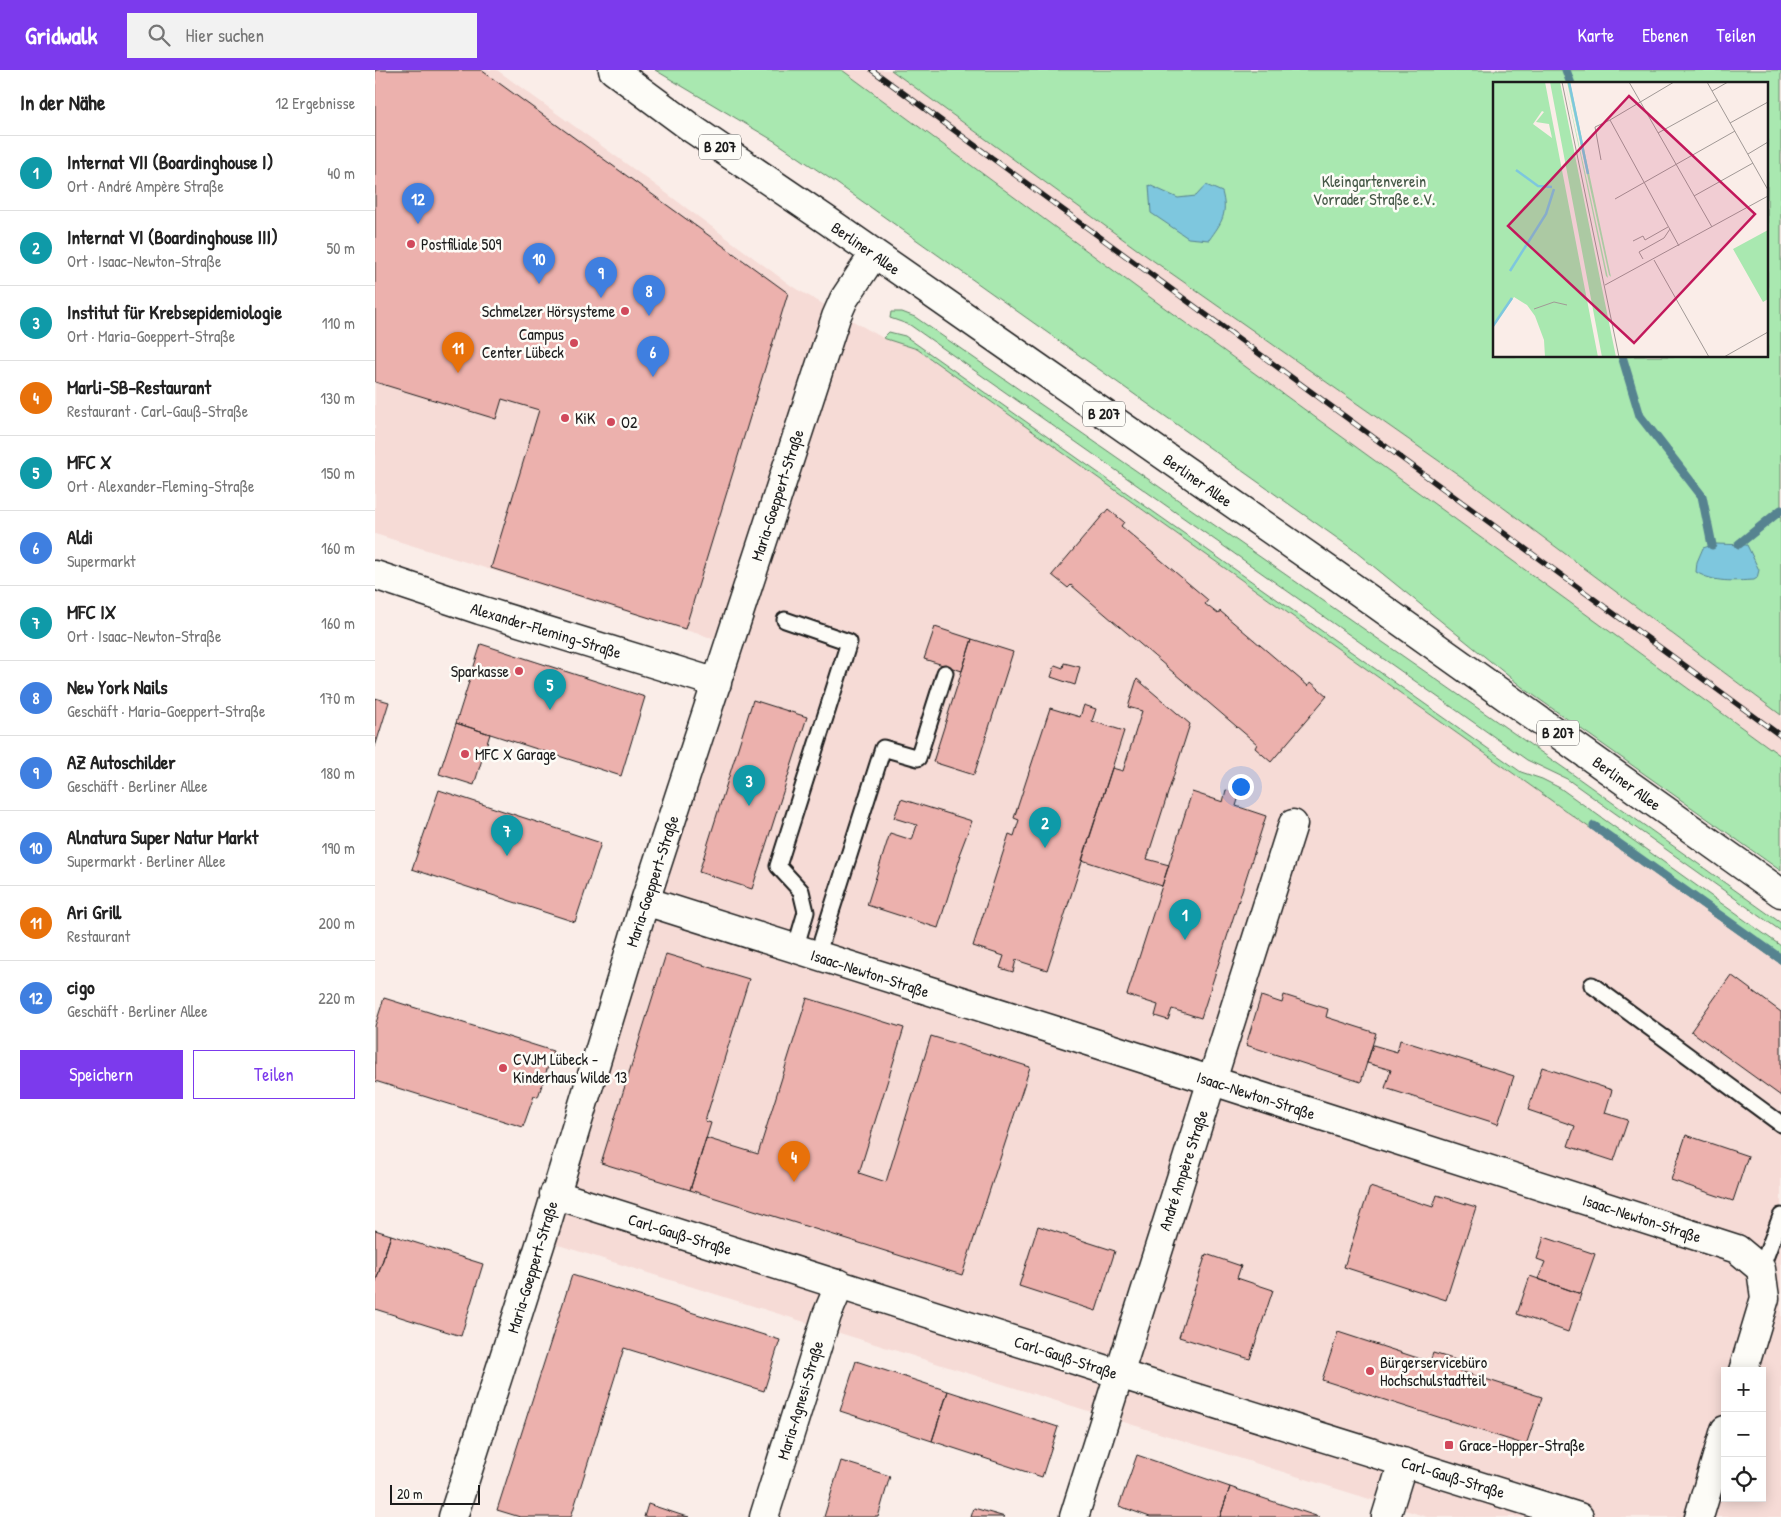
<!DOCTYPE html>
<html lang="de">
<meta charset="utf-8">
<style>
body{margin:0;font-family:"Patrick Hand",sans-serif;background:#f2f2f2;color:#222}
.controls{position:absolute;right:15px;bottom:15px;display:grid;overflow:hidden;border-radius:0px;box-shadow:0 2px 12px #0003}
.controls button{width:45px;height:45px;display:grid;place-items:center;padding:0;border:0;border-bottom:1px solid #e0e0e0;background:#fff;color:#222;font:25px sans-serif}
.scale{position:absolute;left:15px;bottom:12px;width:90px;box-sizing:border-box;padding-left:5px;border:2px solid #1c1c1c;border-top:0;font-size:14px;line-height:18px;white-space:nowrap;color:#1c1c1c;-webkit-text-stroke:4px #fdfcf7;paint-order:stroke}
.you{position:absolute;left:865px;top:716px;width:18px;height:18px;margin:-12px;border:4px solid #fff;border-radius:50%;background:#1a73e8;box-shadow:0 0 0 8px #1a73e833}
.badge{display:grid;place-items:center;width:32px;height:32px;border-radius:50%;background:#7c3aed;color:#fff;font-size:16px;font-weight:700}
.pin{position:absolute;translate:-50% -41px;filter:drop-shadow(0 1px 2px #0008)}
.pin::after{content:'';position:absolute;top:26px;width:18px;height:15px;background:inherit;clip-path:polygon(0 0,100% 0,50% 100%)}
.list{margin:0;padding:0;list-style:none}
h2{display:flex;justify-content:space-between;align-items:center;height:65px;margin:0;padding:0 20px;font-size:21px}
h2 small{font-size:16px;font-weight:400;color:#767676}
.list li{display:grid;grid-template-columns:32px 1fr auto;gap:15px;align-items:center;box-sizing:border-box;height:75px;padding:0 20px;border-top:1px solid #e0e0e0}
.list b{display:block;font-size:19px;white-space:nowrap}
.list p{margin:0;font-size:16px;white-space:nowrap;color:#767676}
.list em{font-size:16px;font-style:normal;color:#767676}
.actions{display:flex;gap:10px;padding:15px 20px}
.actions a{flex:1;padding:11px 0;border:1px solid #7c3aed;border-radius:0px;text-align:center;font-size:18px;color:#7c3aed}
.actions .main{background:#7c3aed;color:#fff}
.icon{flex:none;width:28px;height:28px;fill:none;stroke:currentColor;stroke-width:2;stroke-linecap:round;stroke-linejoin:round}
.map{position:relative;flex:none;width:1406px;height:1447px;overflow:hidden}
header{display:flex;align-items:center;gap:30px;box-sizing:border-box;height:70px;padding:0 25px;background:#7c3aed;color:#fff}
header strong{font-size:24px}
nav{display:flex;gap:28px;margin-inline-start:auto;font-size:18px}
.search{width:350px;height:45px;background:#f2f2f2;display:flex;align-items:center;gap:12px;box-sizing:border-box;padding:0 18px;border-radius:0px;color:#767676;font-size:19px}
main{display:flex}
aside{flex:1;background:#fff}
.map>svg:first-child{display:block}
</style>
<header>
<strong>Gridwalk</strong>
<div class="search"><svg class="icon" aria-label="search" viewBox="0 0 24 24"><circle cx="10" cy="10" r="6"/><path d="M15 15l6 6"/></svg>Hier suchen</div>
<nav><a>Karte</a><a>Ebenen</a><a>Teilen</a></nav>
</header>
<main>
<aside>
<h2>In der Nähe<small>12 Ergebnisse</small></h2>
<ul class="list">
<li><span class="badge" style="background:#0f9aa8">1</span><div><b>Internat VII (Boardinghouse I)</b><p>Ort · André Ampère Straße</p></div><em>40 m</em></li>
<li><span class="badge" style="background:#0f9aa8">2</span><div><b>Internat VI (Boardinghouse III)</b><p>Ort · Isaac-Newton-Straße</p></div><em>50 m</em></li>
<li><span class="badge" style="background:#0f9aa8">3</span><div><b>Institut für Krebsepidemiologie</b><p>Ort · Maria-Goeppert-Straße</p></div><em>110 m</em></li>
<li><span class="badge" style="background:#e8710a">4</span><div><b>Marli-SB-Restaurant</b><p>Restaurant · Carl-Gauß-Straße</p></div><em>130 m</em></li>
<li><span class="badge" style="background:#0f9aa8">5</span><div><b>MFC X</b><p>Ort · Alexander-Fleming-Straße</p></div><em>150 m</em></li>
<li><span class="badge" style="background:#3f7fe0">6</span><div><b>Aldi</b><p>Supermarkt</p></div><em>160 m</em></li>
<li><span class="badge" style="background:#0f9aa8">7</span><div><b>MFC IX</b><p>Ort · Isaac-Newton-Straße</p></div><em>160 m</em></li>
<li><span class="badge" style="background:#3f7fe0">8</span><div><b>New York Nails</b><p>Geschäft · Maria-Goeppert-Straße</p></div><em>170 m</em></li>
<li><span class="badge" style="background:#3f7fe0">9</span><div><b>AZ Autoschilder</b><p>Geschäft · Berliner Allee</p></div><em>180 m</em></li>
<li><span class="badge" style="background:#3f7fe0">10</span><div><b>Alnatura Super Natur Markt</b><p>Supermarkt · Berliner Allee</p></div><em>190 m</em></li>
<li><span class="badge" style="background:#e8710a">11</span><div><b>Ari Grill</b><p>Restaurant</p></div><em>200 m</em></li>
<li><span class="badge" style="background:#3f7fe0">12</span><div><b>cigo</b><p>Geschäft · Berliner Allee</p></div><em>220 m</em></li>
</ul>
<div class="actions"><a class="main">Speichern</a><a>Teilen</a></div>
</aside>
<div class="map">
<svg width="1406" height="1447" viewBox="0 0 1406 1447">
<rect width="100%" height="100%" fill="#faede8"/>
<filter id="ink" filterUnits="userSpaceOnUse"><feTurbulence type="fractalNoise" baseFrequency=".02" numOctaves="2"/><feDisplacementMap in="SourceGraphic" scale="10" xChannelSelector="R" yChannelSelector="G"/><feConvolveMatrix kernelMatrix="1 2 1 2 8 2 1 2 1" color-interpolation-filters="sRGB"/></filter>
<g filter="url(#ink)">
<path fill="#f6dbd6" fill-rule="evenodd" d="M0,0H122L275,111L418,217L508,268L542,279L1406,894V1447H1052L174,1172L369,578L0,464ZM1350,1301H1387V1428H1350Z
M467,0H516L763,180L1094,412L1406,645V686L761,217Z"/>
<path fill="#a9e8b0" stroke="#628266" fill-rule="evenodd" d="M280,0H467L761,217L1406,686V801L1147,617L976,478L460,112L401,72Z
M516,0H1406V645L1094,412L763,180ZM1120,14H1392V286H1120Z
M516,242H527L540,247L1196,703L1406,853V861L1192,709L1152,690L535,255L515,248Z
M514,262L530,266L1146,702L1167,709L1185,718L1406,876V894L542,279L508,268Z"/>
<path fill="#7ec7de" stroke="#578390" d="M774,115L803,128L821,126L831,115L847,122C853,144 847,152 834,170L813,168L776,143Z
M1341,474L1372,475L1384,500L1382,508L1379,510C1358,511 1340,513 1321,502L1322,492L1328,478Z"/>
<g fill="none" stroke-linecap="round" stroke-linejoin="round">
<path stroke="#578390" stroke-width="9" d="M1191,0L1196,14
M1247,286L1265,346L1327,426L1337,475
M1364,474L1406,440
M1219,756L1406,889"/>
</g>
<path fill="#ecb1ad" stroke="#1c1c1c" d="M0,0H106L413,223L310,559L116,498L164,340L127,329L121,349L0,312Z
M733,439L749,452L746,456L833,530L830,534L843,544L845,541L933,616L936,612L952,626L896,692L880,678L882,674L696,515L693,518L677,505Z
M560,557L597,569L587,601L549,589Z
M597,569L638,582L599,705L558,692Z
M106,574L270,627L246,706L81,653Z
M689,593L705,597L700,615L676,607L680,595L688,598Z
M762,609L815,654L772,789L794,795L787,816L707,790L737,698L748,701L767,641L753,637Z
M0,628L14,632L0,677Z
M378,630L432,647L377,819L324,802Z
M709,635L721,639L717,651L749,661L672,900L641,890L638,902L625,898L629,886L598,876L634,764L639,766L644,750L639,748L675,638L705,647Z
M81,653L115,664L99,715L64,704Z
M64,720L226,773L200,852L37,799Z
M851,720L865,723L861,736L891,746L826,948L797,939L793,950L780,946L783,935L752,925L817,722L848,732Z
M526,729L597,751L584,785H586L563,858L492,835L515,763L537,770L542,755L519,748Z
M291,884L374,909L330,1051L336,1053L315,1120L226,1093Z
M1356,905L1406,942V1026L1316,961Z
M909,925L953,939L951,947L1001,963L986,1012L871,975L886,926L907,933Z
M9,928L178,981L163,1027L159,1026L148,1057L0,1011V956Z
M432,928L529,958L484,1103L511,1112L556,966L655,997L587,1205L315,1120L331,1068L383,1084Z
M1025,970L1139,1006L1123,1054L1010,1018L1016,1000L992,993L998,975L1022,982Z
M1167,997L1237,1020L1230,1043L1253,1050L1239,1091L1193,1076L1200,1056L1153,1040Z
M1311,1065L1373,1086L1358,1131L1296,1110Z
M995,1117L1058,1137L1062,1125L1101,1137L1071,1230L969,1197Z
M663,1156L740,1181L721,1241L644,1216Z
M0,1160L16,1165L0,1214Z
M16,1165L108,1194L86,1266L0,1239V1214Z
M1169,1167L1220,1184L1206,1224L1163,1209L1170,1192L1162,1189Z
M831,1184L866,1196L862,1208L898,1220L875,1289L804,1267Z
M197,1205L405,1270L389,1321L249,1278L196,1447H145L122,1440Z
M1155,1206L1206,1224L1193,1262L1142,1244Z
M963,1262L1055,1292L1058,1283L1088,1292L1085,1301L1167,1327L1151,1375L947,1310Z
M481,1291L573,1321L557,1371L465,1341Z
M573,1321L683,1357L667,1407L557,1371Z
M762,1385L855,1417L845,1447H775L744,1436Z
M466,1391L515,1406L503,1447H449Z
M855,1417L944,1447H845Z
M273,1434L306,1445L314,1447H269Z
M599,1438L630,1447H596Z"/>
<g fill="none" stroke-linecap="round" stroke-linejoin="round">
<g stroke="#1c1c1c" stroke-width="19">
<path id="service" d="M410,550L474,572L403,796L426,821L431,842L420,879
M442,886L508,678L543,688L570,603
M1217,915L1406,1054
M1386,1199L1406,1146"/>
</g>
<g stroke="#1c1c1c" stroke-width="31">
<path id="minor" d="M0,505L105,540L342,613
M270,831L682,961L1362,1179L1386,1199L1390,1228L1368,1301
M179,1124L744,1304L1204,1447
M78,1447L171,1156L270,831L461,247L469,229L499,184
M389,1447L452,1245L465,1214
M699,1447L918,754
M1011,1447L1028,1392
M1324,1447L1350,1360"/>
</g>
<g stroke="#1c1c1c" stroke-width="31">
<path id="primary" d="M238,0L319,60L453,151L959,504L1406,823"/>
</g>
<use href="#service" stroke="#fdfcf7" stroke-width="15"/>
<use href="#minor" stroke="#fdfcf7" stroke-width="28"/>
<use href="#primary" stroke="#fdfcf7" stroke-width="28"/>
<g stroke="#1c1c1c" stroke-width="5.5">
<path id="rail" d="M497,0L1406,666"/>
</g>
<use href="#rail" stroke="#fdfcf7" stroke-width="4" stroke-dasharray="11" stroke-linecap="butt"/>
</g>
</g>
<g fill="#d1495b" stroke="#fdfcf7" stroke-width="2">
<circle cx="36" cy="174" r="5"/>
<circle cx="250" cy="241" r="5"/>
<circle cx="199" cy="273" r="5"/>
<circle cx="190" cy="348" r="5"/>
<circle cx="236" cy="352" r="5"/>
<circle cx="144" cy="601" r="5"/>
<circle cx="90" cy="684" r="5"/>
<circle cx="128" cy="998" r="5"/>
<circle cx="995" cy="1301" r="5"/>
<rect x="1069" y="1370" width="10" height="10" rx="2.5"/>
</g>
<g text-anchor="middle" stroke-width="5" stroke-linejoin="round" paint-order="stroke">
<g fill="#fdfcf7" stroke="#605f5e" stroke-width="1">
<rect x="324" y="64.5" width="42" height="25" rx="4"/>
<rect x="708" y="331.5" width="42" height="25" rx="4"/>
<rect x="1162" y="650.5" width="42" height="25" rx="4"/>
</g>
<g font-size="15" font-weight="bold" fill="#1c1c1c">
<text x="345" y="82">B 207</text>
<text x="729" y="349">B 207</text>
<text x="1183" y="668">B 207</text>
</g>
<g font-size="16" fill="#465948" stroke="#fdfcf7">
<text x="999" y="117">Kleingartenverein<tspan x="999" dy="18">Vorrader Straße e.V.</tspan></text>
</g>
<g font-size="16" fill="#1c1c1c" stroke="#fdfcf7" text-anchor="start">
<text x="46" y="180">Postfiliale 509</text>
<text x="240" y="247" text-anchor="end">Schmelzer Hörsysteme</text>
<text x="189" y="270" text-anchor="end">Campus<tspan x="189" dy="18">Center Lübeck</tspan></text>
<text x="200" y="354">KiK</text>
<text x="246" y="358">O2</text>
<text x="134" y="607" text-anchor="end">Sparkasse</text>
<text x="100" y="690">MFC X Garage</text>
<text x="138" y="995">CVJM Lübeck -<tspan x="138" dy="18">Kinderhaus Wilde 13</tspan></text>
<text x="1005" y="1298">Bürgerservicebüro<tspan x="1005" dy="18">Hochschulstadtteil</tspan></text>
<text x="1084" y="1381">Grace-Hopper-Straße</text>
</g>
<g font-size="16" fill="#1c1c1c" stroke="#fdfcf7">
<text transform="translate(491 178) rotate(35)" y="6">Berliner Allee</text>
<text transform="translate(823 410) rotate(35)" y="6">Berliner Allee</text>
<text transform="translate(402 425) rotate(-72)" y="6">Maria-Goeppert-Straße</text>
<text transform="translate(171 560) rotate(17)" y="6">Alexander-Fleming-Straße</text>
<text transform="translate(1252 713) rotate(36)" y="6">Berliner Allee</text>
<text transform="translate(277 811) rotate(-72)" y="6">Maria-Goeppert-Straße</text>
<text transform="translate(495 903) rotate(18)" y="6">Isaac-Newton-Straße</text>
<text transform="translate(881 1025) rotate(18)" y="6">Isaac-Newton-Straße</text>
<text transform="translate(808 1100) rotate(-72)" y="6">André Ampère Straße</text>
<text transform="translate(1267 1148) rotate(18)" y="6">Isaac-Newton-Straße</text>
<text transform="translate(305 1164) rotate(17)" y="6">Carl-Gauß-Straße</text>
<text transform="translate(157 1197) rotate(-73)" y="6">Maria-Goeppert-Straße</text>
<text transform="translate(691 1287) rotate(18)" y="6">Carl-Gauß-Straße</text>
<text transform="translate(425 1330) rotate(-73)" y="6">Maria-Agnesi-Straße</text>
<text transform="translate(1078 1407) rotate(17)" y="6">Carl-Gauß-Straße</text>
</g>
</g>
<g transform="translate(1118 12)">
<rect width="275" height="275" fill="#faede8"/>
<path d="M0,0H52L105,275H52L51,258L42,234L34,223L21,215L0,245ZM49,29L51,30L43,40L56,42L59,56L40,42ZM57,0H67L123,275H109ZM72,0L95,103L115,196L113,194ZM74,0H77L118,195L116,193ZM275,148V217L270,220L240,167Z" fill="#a9e8b0" fill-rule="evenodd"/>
<path fill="none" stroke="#7ec7de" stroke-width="2.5" d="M76,0L95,92M23,88L45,104L59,105M17,189L53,132L61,107M0,244L19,216"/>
<path fill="none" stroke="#a19996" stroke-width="1" d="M69,0L126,275M136,0L219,145M181,0L117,38L186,164M214,0L275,108M219,9L235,0M237,41L275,20M165,51L225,18M255,72L275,60M108,78L102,45L117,38M201,114L260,81M122,117L242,49M140,159L150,154L152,158L175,145M150,177L146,170L171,156L177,147M161,178L216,275M112,203L275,114M41,227L61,220L74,223M231,275L275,250"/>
<path fill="#c2185b" fill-opacity="0.15" stroke="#c2185b" stroke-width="2.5" d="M136,14L262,132L141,261L15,144Z"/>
<rect width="275" height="275" fill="none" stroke="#1c1c1c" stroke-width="2.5"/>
</g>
</svg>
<div class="controls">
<button>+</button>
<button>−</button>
<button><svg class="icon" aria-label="locate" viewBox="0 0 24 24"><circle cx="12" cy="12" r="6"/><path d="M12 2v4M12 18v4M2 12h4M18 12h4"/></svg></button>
</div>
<div class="scale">20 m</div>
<div class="you"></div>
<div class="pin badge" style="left:810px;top:870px;background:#0f9aa8">1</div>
<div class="pin badge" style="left:670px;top:778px;background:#0f9aa8">2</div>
<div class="pin badge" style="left:374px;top:736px;background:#0f9aa8">3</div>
<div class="pin badge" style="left:419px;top:1112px;background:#e8710a">4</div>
<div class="pin badge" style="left:175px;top:640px;background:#0f9aa8">5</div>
<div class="pin badge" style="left:278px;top:307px;background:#3f7fe0">6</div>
<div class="pin badge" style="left:132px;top:786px;background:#0f9aa8">7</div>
<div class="pin badge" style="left:274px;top:246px;background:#3f7fe0">8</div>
<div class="pin badge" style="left:226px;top:228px;background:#3f7fe0">9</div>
<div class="pin badge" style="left:164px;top:214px;background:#3f7fe0">10</div>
<div class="pin badge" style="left:83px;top:303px;background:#e8710a">11</div>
<div class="pin badge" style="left:43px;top:154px;background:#3f7fe0">12</div>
</div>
</main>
